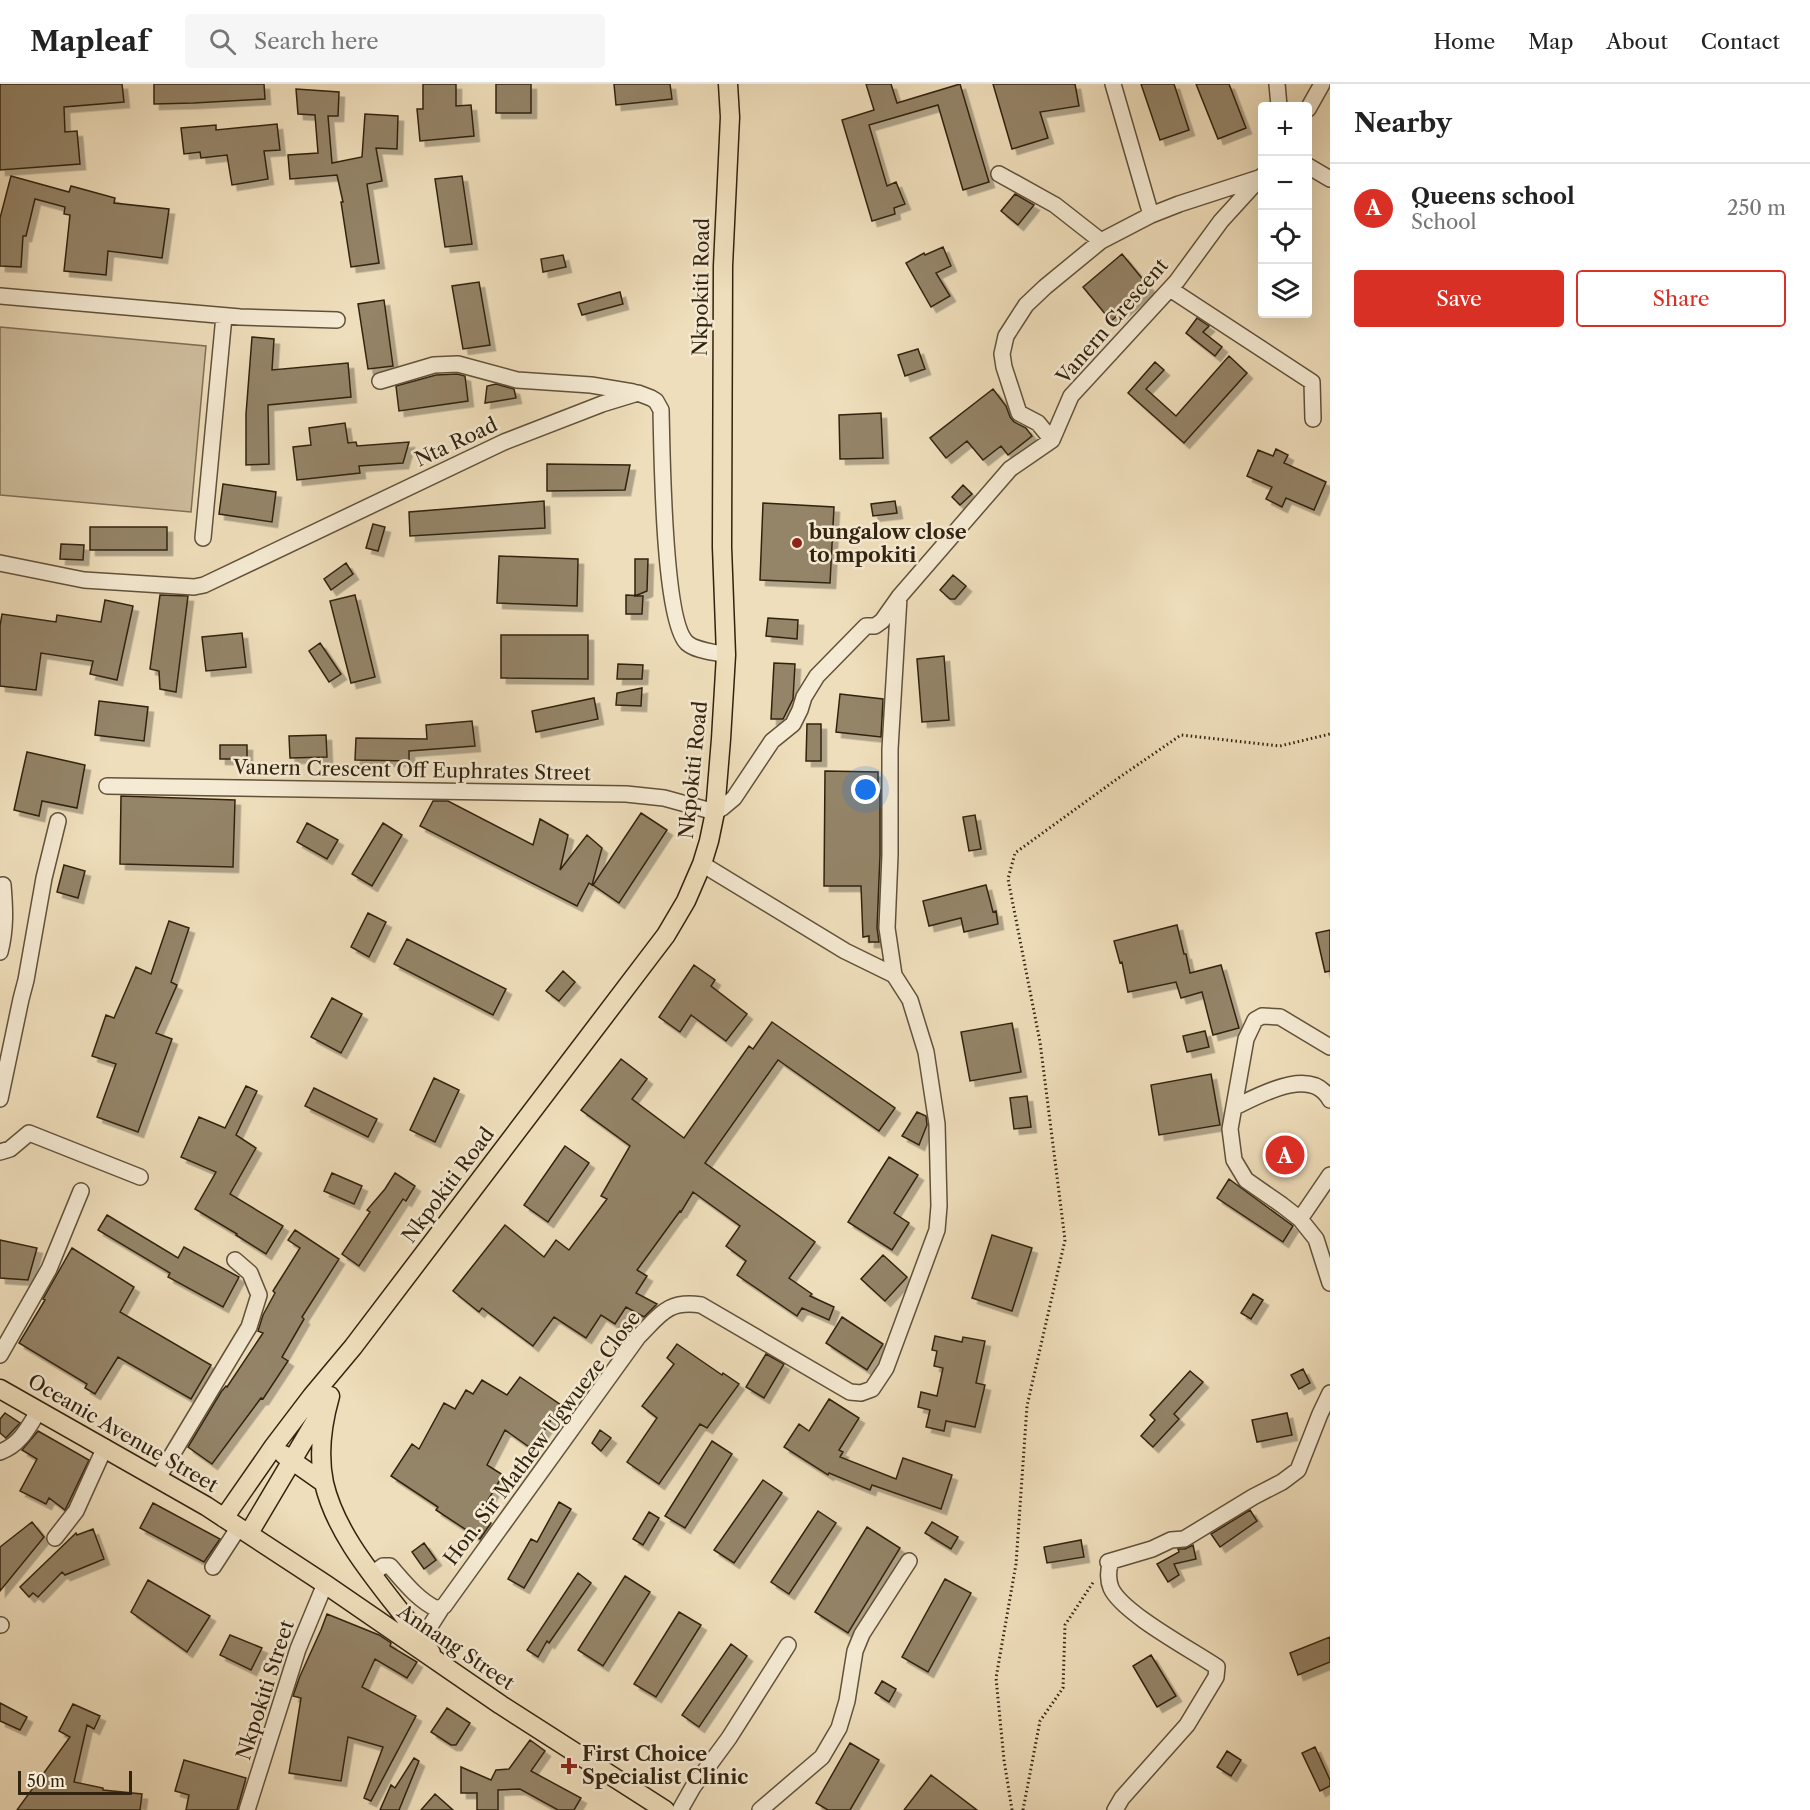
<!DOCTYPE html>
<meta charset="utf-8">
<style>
body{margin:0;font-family:"Libre Caslon Text",serif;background:#f6f6f6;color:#222}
.controls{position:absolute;right:18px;top:18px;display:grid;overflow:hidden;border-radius:6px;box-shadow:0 6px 24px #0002}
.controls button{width:54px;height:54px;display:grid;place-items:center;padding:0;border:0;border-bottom:2px solid #e0e0e0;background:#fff;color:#222;font:30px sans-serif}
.scale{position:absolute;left:18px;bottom:15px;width:114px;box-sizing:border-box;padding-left:6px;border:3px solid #32230f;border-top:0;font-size:16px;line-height:21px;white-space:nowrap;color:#32230f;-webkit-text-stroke:4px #f5ead3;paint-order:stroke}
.you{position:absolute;left:866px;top:706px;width:21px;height:21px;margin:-15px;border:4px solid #fff;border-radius:50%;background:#1a73e8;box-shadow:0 0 0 9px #1a73e833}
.badge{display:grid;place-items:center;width:39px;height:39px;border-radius:50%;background:#d93025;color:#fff;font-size:20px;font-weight:700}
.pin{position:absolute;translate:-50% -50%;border:3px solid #fff;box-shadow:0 2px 6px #0006}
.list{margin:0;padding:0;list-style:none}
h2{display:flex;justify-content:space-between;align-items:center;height:78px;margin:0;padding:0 24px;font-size:26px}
h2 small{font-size:20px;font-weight:400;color:#767676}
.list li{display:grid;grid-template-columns:39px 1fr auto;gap:18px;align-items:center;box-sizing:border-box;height:90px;padding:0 24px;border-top:2px solid #e0e0e0}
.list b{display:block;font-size:22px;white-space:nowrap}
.list p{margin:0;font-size:20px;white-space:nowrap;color:#767676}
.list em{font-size:20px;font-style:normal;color:#767676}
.actions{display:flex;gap:12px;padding:18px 24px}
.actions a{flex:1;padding:14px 0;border:2px solid #d93025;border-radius:6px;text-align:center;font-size:21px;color:#d93025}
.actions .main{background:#d93025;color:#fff}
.icon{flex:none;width:33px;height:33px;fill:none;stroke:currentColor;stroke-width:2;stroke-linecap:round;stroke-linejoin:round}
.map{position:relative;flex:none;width:1330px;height:1726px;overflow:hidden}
header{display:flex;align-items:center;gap:36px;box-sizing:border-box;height:84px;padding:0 30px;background:#fff;border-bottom:2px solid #e0e0e0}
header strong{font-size:28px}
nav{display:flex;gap:33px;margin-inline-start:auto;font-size:21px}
.search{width:420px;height:54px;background:#f6f6f6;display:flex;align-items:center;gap:15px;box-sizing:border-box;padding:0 21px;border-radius:6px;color:#767676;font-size:22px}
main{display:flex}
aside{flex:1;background:#fff}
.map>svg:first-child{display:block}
</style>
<header>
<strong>Mapleaf</strong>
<div class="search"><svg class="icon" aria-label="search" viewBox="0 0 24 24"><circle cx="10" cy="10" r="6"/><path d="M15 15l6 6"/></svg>Search here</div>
<nav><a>Home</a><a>Map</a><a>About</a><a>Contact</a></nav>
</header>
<main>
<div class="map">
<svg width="1330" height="1726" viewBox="0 0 1330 1726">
<defs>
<filter id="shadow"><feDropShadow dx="5.5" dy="5.5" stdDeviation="0" flood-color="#0004"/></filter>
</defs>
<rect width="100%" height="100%" fill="#efdebb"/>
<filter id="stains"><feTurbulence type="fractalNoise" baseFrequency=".00333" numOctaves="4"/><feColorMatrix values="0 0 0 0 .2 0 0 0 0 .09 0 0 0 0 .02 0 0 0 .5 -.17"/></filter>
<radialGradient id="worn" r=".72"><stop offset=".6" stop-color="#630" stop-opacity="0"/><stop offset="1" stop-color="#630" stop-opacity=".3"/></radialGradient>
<path fill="#cfbe9e" stroke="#807056" stroke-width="1.5" d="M0,243L206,262L191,428L0,411Z"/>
<path fill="#948468" stroke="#32230f" stroke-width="1.5" filter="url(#shadow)" d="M0,0H122L124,18L64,23L65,48L77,47L80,80L0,86Z
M154,0H264L265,15L194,19L154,20Z
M423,0H456V22L471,21L474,52L420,57L417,25H423Z
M496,0H531V29H496Z
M614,0H670L672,15L616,21Z
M866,0H891L897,19L960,0L989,98L963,106L938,21L869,41L887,102L896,98L905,120L894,124L895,130L872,137L842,36L874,26Z
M993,0H1075L1079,22L1040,28L1048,54L1012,65Z
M1141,0H1174L1189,46L1160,56Z
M1196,0H1229L1246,44L1218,55Z
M296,5L339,8L338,32H328L332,79L362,73L365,30L398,32L397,65L376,64L382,97L367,100L379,179L351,183L341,118H343L337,91L290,95L288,71L318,69L315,31L298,30Z
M277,40L280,66L264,67L268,95L232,101L227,71L201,74L200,68L184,70L181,44L216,41V46Z
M11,92L69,108L71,102L115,114L114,119L169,125L162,174L108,167L106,191L64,187L70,131L64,130L65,123L35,115L26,152H23L21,183L0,182V134Z
M462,92L472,160L445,163L435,95Z
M1015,110L1034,121L1018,141L1001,127Z
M943,163L951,182L936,189L950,212L931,223L906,179L924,169L925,171Z
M1122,170L1150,204L1111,237L1083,203Z
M563,171L566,183L543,188L541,175Z
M479,198L490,261L463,265L452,202Z
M620,208L623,220L582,231L578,220Z
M384,216L393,282L368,285L358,220Z
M1197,234L1209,242L1203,248L1222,263L1215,272L1186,249Z
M252,253L274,255L272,286L348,279L351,313L268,321L269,380L246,381V330Z
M918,265L925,285L905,292L898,271Z
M1229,272L1247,289L1184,359L1128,309L1155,278L1164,286L1146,305L1176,332Z
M457,290L465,292L468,317L399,327L396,302L436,291Z
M496,300L514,305L516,314L485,319L487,302Z
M993,305L1006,322L1010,333L1014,338L1026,344L1032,352L1008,371L1001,362L983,376L967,357L946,374L930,354Z
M881,329L883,374L840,375L839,331Z
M345,339L348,359L356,358L357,362L409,358L403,379L359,382L360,389L297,396L293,363L311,361L309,344Z
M1276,365L1288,371L1284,379L1326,398L1314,426L1286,414L1282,423L1266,415L1272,403L1247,392L1258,366L1273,372Z
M547,380L630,381L625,406L547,407Z
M223,400L276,408L272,438L219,430Z
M963,401L972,410L960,421L952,413Z
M544,417L545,444L410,452L409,428Z
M895,417L897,429L873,432L871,420Z
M763,419L834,423L830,499L760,496Z
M373,440L385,443L378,467L366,464Z
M90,443H167V466H90Z
M61,460L84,461L83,476L60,475Z
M499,472L578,475L577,522L497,519Z
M635,475H648L647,507L635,512Z
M346,479L353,490L331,506L324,495Z
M953,491L966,502L955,515H950L940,506Z
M160,511L188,512L176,608L160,605L159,587L150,585Z
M355,511L375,593L351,599L330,517Z
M626,511L643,512L642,530H626Z
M105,516L133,522L117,596L90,590L93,577L41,569L36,606L0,602V542L2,530L56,538L57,531L101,538Z
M768,534L798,536L797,555L766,552Z
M242,549L246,583L206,587L202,553Z
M501,551H588V595L501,594Z
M320,559L341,590L329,598L309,567Z
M944,572L949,636L922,638L917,575Z
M774,579L795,580L793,615L783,635H771Z
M618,580L643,581L642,595H617Z
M642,604L641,622L616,621L617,609Z
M840,610L883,615L881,653L836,648Z
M594,614L598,635L536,648L532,627Z
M99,617L148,623L144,657L95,651Z
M472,637L475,662L409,667V677L355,676L356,654L427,655L426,641Z
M807,640H821V677H806Z
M326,651L327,673L290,674L289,652Z
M220,661H247V675H220Z
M27,668L85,681L77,724L42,717L39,732L14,726Z
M825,687L878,688V706H880V771L877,844L879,858H869V852L863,853L861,802H824Z
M121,712L235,716L233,783L120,780Z
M433,717H448L533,761L540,735L568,751L560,786L587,751L602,764L592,801L589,799L577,822L420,742Z
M641,729L667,746L619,819L593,801Z
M975,731L981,765L969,767L963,733Z
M307,739L338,756L327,775L297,758Z
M383,739L402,751L372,802L352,790Z
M64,781L85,787L78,814L57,808Z
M986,801L993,828L996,827L998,840L964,848L961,834L929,842L923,817Z
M368,829L386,838L369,873L351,863Z
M169,837L189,844L171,898L177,901L156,949L172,955L138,1048L97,1033L116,980L92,972L106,931L114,934L136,883L151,890Z
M1177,841L1184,870H1186L1190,889L1221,881L1239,944L1213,951L1202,908L1181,914L1176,898L1128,908L1122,878L1120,879L1114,857Z
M1330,846V887L1325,888L1316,849Z
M407,855L506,905L493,931L394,880Z
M694,881L715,896L711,902L747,930L726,957L691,931L680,948L659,933Z
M563,887L575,898L559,917L546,907Z
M332,914L362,930L341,969L311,953Z
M772,938L895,1024L879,1047L778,976L705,1079L815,1158L789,1194L812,1210L810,1212L834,1223L829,1236L802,1224L797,1232L737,1191L746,1177L726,1162L740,1142L693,1108L681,1128L680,1127L637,1186L647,1192L636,1209L657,1220L644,1233L626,1223L615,1240L601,1231L586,1254L554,1233L533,1262L482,1224L479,1228L453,1207L505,1141L544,1173L556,1156L569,1166L607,1115L601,1112L630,1062L581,1026L621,975L647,995L632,1015L684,1054L749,962L753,965Z
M1012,939L1021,988L970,997L961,948Z
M1205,947L1209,963L1187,968L1183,952Z
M1211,990L1220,1041L1159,1051L1151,1001Z
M434,994L459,1006L435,1058L410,1046Z
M246,1002L257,1007L236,1051L256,1064L230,1110L283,1142L266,1170L236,1151L237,1150L195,1125L216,1088L181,1073L199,1033L225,1044Z
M314,1004L377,1035L368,1053L305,1022Z
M1027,1012L1031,1043L1014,1045L1010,1014Z
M917,1028L926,1032L927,1041L919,1061L902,1052Z
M565,1062L589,1079L548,1138L524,1121Z
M889,1073L918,1091L894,1129L909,1139L892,1166L848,1138Z
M332,1089L362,1102L354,1120L324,1107Z
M395,1089L415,1102L406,1117L403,1115L359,1182L342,1170L370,1128L367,1126L385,1105Z
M1229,1095L1293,1142L1283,1158L1217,1114Z
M107,1131L178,1174L184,1163L239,1193L223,1223L168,1193L170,1189L98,1146Z
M295,1146L339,1175L302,1233L304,1235L282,1273L288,1277L263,1315L261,1314L212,1380L188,1363L221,1308L226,1302L227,1303L263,1249L258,1247L263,1231L275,1209L273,1207L300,1164L288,1156Z
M992,1151L1032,1164L1012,1227L972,1214Z
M0,1156L37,1164L28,1196L0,1194Z
M72,1164L134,1203L120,1228L211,1281L191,1315L118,1273L95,1310L85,1304L87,1300L19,1259L45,1216L43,1215Z
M883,1171L907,1193L885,1217L861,1195Z
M1253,1210L1263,1216L1251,1235L1241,1229Z
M842,1233L883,1260L867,1286L826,1259Z
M935,1252L962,1258L963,1253L985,1257L976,1299L985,1301L975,1343L946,1337L944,1347L926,1343L930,1326L918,1323L921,1308L937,1312L943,1284L934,1282L937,1267L932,1266Z
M677,1260L722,1291L723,1289L739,1300L707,1344L700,1340L659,1400L627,1378L657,1334L642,1322L674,1280L667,1274Z
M766,1270L784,1280L764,1314L746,1303Z
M1303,1285L1310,1299L1299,1305L1291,1291Z
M1190,1287L1203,1298L1174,1330L1179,1335L1153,1363L1141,1352L1155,1336L1150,1331Z
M520,1293L561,1321L532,1365L505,1346L487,1381L503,1391L479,1431L491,1439L480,1455L436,1426L438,1423L391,1392L412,1360L419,1365L444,1319L455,1325L466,1306L473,1310L482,1296L507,1311Z
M829,1315L859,1334L839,1366L843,1368L840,1373L896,1395L903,1374L952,1391L941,1425L872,1401L870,1406L829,1389L828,1391L784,1363L799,1340L809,1347Z
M5,1329L20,1339L6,1354L0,1349V1335Z
M1287,1329L1292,1351L1257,1358L1252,1336Z
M600,1346L611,1354L601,1367L592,1359Z
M38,1347L89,1376L65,1426L49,1414L46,1420L20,1407L37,1375L22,1366Z
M712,1357L732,1370L685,1444L665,1432Z
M763,1396L782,1409L734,1479L714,1466Z
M559,1418L571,1425L524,1504L508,1495L531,1455L537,1458Z
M153,1419L220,1455L204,1478L140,1444Z
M1250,1426L1257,1437L1220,1463L1211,1450Z
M818,1427L836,1439L789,1510L771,1498Z
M649,1428L659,1434L643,1461L633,1455Z
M32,1438L44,1453L0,1507V1463Z
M932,1438L958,1453L951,1465L925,1449Z
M867,1443L900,1464L848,1549L815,1528Z
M93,1445L104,1475L65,1491L62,1488L38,1513L33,1509L29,1513L20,1503L76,1449L77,1451Z
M1081,1456L1084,1473L1047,1479L1044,1463Z
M424,1459L436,1476L424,1485L412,1468Z
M1193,1461L1196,1475L1174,1480L1179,1491L1168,1498L1157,1480L1179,1468L1178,1465H1185Z
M578,1489L591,1499L549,1559L547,1557L538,1573L527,1566Z
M625,1492L650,1508L603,1582L578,1566Z
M945,1495L971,1509L928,1588L902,1573Z
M148,1496L210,1532L187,1568L131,1528Z
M679,1528L701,1541L656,1613L634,1600Z
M327,1530L379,1551L391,1559L390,1562L417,1578L407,1594L375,1575L362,1603L416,1632L371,1717L364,1714L383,1663L348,1653L341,1697L289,1689L301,1614L293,1612L300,1592L321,1546Z
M230,1551L262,1564L251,1586L220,1571Z
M1330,1553V1578L1298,1591L1290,1569Z
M731,1560L747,1572L699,1643L682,1631Z
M1151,1571L1176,1612L1157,1623L1133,1582Z
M882,1597L896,1605L889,1618L875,1609Z
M0,1619L27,1633L20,1646L0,1637Z
M73,1620L100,1632L94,1645L87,1641L74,1698L103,1704V1706L142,1710L140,1726H17L70,1653L59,1647Z
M447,1624L470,1639L456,1661H451L431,1648Z
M530,1656L545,1667L531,1687L581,1714L574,1726H558L520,1705L498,1706V1726H477V1709H461V1683L491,1696L496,1686L509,1685Z
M850,1659L879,1676L850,1726H828L816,1719Z
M1315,1663L1330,1696V1702L1320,1707L1302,1669Z
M1227,1667L1241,1676L1231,1692L1217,1683Z
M414,1674L419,1677L399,1726H380L391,1701L395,1704Z
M184,1676L246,1694L237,1726H186L189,1711L175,1707Z
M931,1691L977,1726H904Z
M435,1710L453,1726H421Z"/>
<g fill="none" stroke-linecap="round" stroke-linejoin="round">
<g stroke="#61523a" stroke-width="18">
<path id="minor" d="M1113,0L1151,131
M1277,0L1279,22
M1308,25L1322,0
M1308,82L1330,95
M999,90L1055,121L1101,157
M1170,205L1312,298L1313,335
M0,212L240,233L337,236
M380,297L434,281L458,280L517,296L591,301L633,308
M1052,356L1038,339L1019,329L1004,283L1002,270L1006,252L1026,221L1045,203L1101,157L1151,131L1179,120L1259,94
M203,454L224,232
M0,479L84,496L194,503L204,501L504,358L602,320L638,309L651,314L656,317L661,326C662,365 663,537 687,559C696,567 715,568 726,571
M107,702L626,710L664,714L715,728L722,724L734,714L772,657L793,640L800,626L804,613L817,592L866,542H875L882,537L899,513L1010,385L1052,356L1071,312L1177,197L1221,137L1262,92
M702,780L845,867L894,891
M0,868C6,845 5,824 3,801
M1330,963L1280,933L1262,932L1255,936L1246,955L1230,1045L1234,1076L1246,1096L1282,1121L1300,1135L1316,1155L1330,1199
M0,1015L21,915L26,896L44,794L58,737
M1235,1023C1260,1011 1312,981 1330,1016
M0,1068L10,1065L29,1049L140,1093
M1300,1135L1330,1091
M0,1271L49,1185L81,1107
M0,1368C20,1361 28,1344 39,1326
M158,1394L249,1243L259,1211L250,1189L235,1176
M55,1454L76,1427L105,1363
M213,1483L239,1443
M372,1490L383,1482H390C405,1499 418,1516 437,1525L444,1522L638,1253C660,1231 667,1216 701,1221L850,1308L861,1309L872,1305L886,1284L937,1146L939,1122L937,1040L926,968L910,916L894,891L887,844L890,771V665L899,513
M0,1541H1
M422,1555L441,1525
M247,1726L298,1565L325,1500
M680,1726L693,1703L729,1654L788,1561
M760,1726L822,1673L839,1644L847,1617L855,1567L862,1550L909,1477
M1115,1726L1122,1714L1187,1641L1216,1593L1217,1583C1192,1566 1122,1529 1111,1504C1108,1497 1108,1487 1110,1481L1108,1478L1152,1465L1171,1456L1184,1455L1253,1413L1282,1398L1298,1386L1320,1330L1330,1309"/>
</g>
<g stroke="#32230f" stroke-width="21">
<path id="major" d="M0,1305L206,1422L325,1500L501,1621L665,1726
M330,1312C322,1340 318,1370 324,1399C339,1463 396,1516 431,1569
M284,1371L324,1399
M224,1434L274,1362L312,1312L353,1263L666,851L686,817L702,780L709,757L715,728L721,655L726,571L722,463L723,182L730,33L728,0
M249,1449L322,1326"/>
</g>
<path stroke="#32230f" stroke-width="3" stroke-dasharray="1.5 3" stroke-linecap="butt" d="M1012,1726L1004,1676L996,1594L1016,1480L1027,1322L1065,1156L1040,958L1008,795L1015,769L1117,695L1181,651L1280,662L1330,650
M1023,1726L1040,1637L1063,1604L1065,1541L1094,1497"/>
<use href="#minor" stroke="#f5ead3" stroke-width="15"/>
<use href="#major" stroke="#efdebb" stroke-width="18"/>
</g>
<g fill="#8f2418" stroke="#f5ead3" stroke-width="2">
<circle cx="797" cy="459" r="6"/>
<path d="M566 1673h6v6h6v6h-6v6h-6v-6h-6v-6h6z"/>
</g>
<g text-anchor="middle" stroke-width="5" stroke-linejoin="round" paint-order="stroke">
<g font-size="20" fill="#32230f" stroke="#f5ead3">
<text transform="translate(701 203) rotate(-89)" y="7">Nkpokiti Road</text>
<text transform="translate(1112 237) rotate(-49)" y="7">Vanern Crescent</text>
<text transform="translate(456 358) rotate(-25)" y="7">Nta Road</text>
<text transform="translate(412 686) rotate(1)" y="7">Vanern Crescent Off Euphrates Street</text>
<text transform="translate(693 686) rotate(-84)" y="7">Nkpokiti Road</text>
<text transform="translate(448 1101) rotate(-53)" y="7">Nkpokiti Road</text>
<text transform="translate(123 1349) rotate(30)" y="7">Oceanic Avenue Street</text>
<text transform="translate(542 1354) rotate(-53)" y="7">Hon. Sir Mathew Ugwueze Close</text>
<text transform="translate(456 1563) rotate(34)" y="7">Annang Street</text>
<text transform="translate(265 1606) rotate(-72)" y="7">Nkpokiti Street</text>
</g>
<g font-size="20" font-weight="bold" fill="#32230f" stroke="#f5ead3" text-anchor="start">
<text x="809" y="455">bungalow close<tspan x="809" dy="23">to mpokiti</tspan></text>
<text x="582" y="1677">First Choice<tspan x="582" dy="23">Specialist Clinic</tspan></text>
</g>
</g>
<rect width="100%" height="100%" filter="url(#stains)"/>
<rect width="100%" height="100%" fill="url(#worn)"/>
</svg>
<div class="controls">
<button>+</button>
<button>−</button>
<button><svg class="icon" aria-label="locate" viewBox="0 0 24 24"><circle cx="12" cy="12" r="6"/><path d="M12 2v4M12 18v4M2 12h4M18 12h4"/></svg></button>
<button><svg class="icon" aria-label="layers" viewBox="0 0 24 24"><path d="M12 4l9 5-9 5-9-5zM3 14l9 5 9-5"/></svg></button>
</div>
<div class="scale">50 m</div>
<div class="you"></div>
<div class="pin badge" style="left:1285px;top:1071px">A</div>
</div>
<aside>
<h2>Nearby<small></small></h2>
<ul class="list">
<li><span class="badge">A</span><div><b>Queens school</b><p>School</p></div><em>250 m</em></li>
</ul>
<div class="actions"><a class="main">Save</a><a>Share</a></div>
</aside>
</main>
